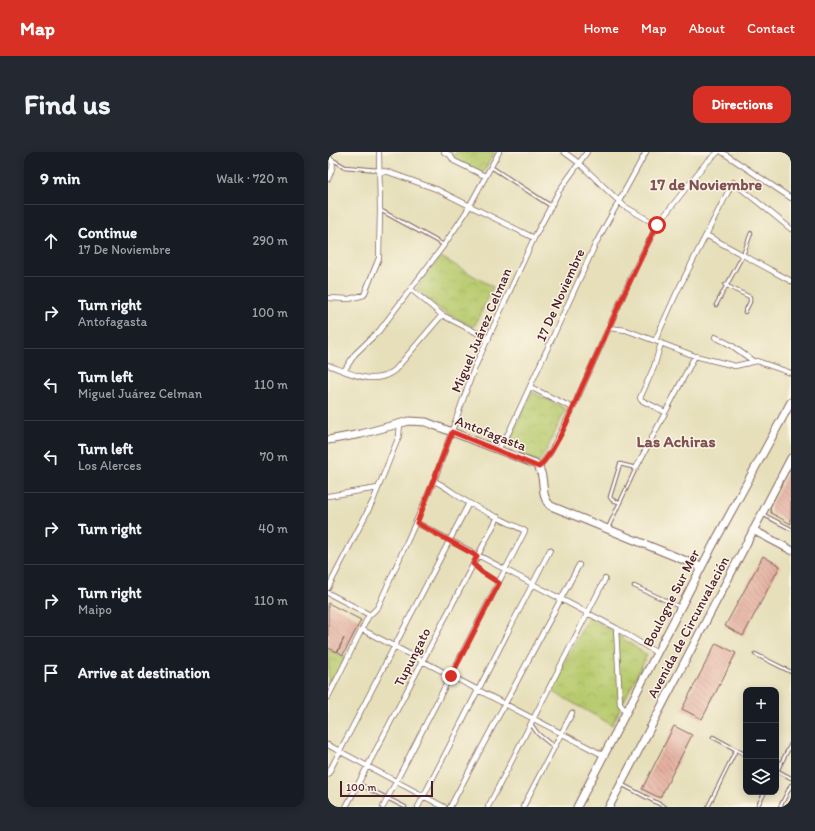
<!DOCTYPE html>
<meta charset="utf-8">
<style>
body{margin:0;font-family:Itim,sans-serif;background:#242831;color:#f1f3f6}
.controls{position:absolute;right:12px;bottom:12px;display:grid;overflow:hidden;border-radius:8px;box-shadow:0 2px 10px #0003}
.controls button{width:36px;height:36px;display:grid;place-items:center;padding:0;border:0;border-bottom:1px solid #363941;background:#171b24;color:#f1f3f6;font:20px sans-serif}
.scale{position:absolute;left:12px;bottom:10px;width:93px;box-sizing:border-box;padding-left:4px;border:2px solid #4a1f2b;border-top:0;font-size:11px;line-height:14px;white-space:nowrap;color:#4a1f2b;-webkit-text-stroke:3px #fcf5e5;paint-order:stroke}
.stop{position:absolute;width:12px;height:12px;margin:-9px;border:3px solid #d93025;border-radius:50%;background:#fff}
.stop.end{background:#d93025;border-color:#fff;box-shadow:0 1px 4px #0008}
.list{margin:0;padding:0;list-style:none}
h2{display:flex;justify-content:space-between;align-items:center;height:52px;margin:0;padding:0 16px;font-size:17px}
h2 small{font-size:13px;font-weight:400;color:#9ea1a6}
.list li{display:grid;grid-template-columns:26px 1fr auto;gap:12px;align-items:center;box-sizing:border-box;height:72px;padding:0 16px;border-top:1px solid #363941}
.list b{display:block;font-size:15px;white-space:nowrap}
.list p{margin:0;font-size:13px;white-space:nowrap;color:#9ea1a6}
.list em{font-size:13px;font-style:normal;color:#9ea1a6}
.icon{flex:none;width:22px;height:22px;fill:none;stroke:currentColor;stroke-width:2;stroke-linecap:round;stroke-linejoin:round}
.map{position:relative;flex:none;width:463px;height:655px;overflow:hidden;border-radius:12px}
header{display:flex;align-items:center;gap:24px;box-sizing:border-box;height:56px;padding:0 20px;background:#d93025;color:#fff}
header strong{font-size:19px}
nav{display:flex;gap:22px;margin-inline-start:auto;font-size:14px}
.intro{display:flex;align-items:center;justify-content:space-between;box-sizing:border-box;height:96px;padding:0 24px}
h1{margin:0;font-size:28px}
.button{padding:10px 18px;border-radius:12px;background:#d93025;color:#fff;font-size:14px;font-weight:700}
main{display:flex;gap:24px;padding:0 24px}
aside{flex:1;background:#171b24;border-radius:12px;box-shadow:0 2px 10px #0003}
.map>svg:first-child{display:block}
</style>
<header>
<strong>Map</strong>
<nav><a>Home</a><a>Map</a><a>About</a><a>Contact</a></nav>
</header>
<div class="intro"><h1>Find us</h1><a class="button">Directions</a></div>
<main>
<aside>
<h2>9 min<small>Walk · 720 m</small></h2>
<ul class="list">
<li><svg class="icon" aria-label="ahead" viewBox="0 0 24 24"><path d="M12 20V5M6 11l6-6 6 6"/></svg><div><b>Continue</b><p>17 De Noviembre</p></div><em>290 m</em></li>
<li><svg class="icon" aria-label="right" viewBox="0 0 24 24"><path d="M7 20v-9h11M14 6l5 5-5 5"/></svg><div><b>Turn right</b><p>Antofagasta</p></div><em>100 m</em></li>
<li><svg class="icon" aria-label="left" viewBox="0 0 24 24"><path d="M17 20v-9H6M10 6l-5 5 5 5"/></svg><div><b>Turn left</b><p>Miguel Juárez Celman</p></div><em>110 m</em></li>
<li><svg class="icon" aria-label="left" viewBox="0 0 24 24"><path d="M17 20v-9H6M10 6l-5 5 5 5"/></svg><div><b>Turn left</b><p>Los Alerces</p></div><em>70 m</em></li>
<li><svg class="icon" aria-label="right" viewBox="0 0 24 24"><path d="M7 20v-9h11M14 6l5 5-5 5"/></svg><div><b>Turn right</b></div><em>40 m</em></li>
<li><svg class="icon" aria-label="right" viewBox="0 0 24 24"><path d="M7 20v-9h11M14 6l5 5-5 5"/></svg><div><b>Turn right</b><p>Maipo</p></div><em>110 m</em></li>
<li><svg class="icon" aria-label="arrive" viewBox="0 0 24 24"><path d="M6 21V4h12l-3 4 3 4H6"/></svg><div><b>Arrive at destination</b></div></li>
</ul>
</aside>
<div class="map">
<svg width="463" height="655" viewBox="0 0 463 655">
<defs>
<pattern id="park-crowns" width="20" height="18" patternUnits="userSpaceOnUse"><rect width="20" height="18" fill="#b7ca6d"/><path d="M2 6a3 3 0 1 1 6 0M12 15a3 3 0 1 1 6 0" fill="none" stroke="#9fad5f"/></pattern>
<pattern id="building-back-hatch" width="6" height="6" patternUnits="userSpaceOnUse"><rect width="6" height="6" fill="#e5b0a1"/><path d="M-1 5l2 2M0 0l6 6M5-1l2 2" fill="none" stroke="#bc8f83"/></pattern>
</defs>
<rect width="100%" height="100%" fill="#fcf5e5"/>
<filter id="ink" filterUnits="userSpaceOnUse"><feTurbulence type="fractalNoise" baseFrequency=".025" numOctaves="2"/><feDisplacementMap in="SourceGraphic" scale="8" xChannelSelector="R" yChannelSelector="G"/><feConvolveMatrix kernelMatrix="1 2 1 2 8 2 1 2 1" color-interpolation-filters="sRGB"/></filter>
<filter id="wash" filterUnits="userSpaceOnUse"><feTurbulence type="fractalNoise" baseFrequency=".012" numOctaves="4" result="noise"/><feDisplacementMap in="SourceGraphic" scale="16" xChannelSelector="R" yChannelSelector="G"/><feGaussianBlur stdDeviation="0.9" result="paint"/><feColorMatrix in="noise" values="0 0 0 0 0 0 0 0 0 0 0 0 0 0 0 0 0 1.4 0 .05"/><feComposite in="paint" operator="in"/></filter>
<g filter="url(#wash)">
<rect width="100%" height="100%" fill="#e6dfba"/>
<path fill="url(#park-crowns)" stroke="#80744c" d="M128,0H167L154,22L124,6Z
M113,105L165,135L146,175L114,159L88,137Z
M204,240L238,257L217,301L211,310L192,303L196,296L181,290Z
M261,464L319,503L284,573L222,538Z
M0,497L17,506L0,540Z"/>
<g id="blocks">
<path fill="url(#building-back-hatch)" d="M463,314V372L443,361L442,355Z
M435,404L452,414L415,484L397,474Z
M0,451L33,468L15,503L10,500L16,486L9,500L0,496Z
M388,491L408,501L374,567L354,557Z
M346,574L364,583L332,646L314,637Z"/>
</g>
</g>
<g filter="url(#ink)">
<use href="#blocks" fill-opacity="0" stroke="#81625d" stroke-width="1"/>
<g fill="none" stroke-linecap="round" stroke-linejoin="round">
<g stroke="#81625d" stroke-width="4.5">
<path id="lane" d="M5,8L17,15L50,18
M163,15L223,54
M52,58L116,93
M397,133L422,145V150L417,160
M388,153L415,103L423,81
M434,362L463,377
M280,376L308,316L292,312L282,345L284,348L291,350
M145,412L154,420L171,431
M306,434L352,455
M427,502L463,520
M203,572L210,582L226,595
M385,585L418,603
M448,618L463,626
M448,621L463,592
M31,632L77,655
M293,632L337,655
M380,655L408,598
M429,655L437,640
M452,655L463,633"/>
</g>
<g stroke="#81625d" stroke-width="6">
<path id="street" d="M116,0L122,3L126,9L157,24
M236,0L251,11L296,54L329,73
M394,0L463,46
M0,4C8,12 4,17 0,27
M50,18L60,20L108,37L206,86
M378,83L463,129
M84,138L114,163L161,187
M0,146L21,147L36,143L51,106L52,58L51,0
M281,176L298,178L367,204L407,214L429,209L463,221
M387,185L403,193L425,209
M327,189L349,140L405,30L463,77
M333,191L326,215L312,246L313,248L337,260
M0,213C22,221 47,235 67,218L114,163
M16,219L27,202L51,179L116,93L137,62L171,0
M202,235L245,256
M170,297L181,280L268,91L318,0
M211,315L222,301L245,256L306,119L329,73L377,12L390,0
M308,316L367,204
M0,344L50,336
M89,371L288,476L329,501
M0,436L45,349L71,284L72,271
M0,441L42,463
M288,476L292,552L298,560
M35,478L275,603
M0,545L40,465L50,455L106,329L146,217L206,86L231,39L259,0
M0,593L116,655
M0,622L141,351
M18,655L170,365
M55,655L197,379C178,369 159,361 141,351C128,344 120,335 106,329
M90,655L222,398
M122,655L251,413
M160,655L277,427
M195,655L244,561"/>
</g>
<g stroke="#81625d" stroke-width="9">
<path id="secondary" d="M0,288L33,282L81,269L98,270L207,312C220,322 210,344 223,354L373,415
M425,378L463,398
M249,655L385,393L463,250
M281,655L463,306"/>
</g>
<use href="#lane" stroke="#fff" stroke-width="2.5"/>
<use href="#street" stroke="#fff" stroke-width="4.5"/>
<use href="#secondary" stroke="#fff" stroke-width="7"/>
</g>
</g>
<g fill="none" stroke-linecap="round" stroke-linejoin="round" filter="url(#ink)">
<path stroke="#d93025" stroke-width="5" d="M123,524L171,431L154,420L145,412L149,404L89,371L124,280L211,315C231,294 242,262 254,235C279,181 302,126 329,73"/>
</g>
<g text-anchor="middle" stroke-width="3" stroke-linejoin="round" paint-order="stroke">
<g font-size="14" fill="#4a1f2b" stroke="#fcf5e5">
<text transform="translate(232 143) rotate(-66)" y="5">17 De Noviembre</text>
<text transform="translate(153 178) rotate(-67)" y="5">Miguel Juárez Celman</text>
<text transform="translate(163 281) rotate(21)" y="5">Antofagasta</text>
<text transform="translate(343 446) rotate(-63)" y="5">Boulogne Sur Mer</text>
<text transform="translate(360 475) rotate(-62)" y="5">Avenida de Circunvalación</text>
<text transform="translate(84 505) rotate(-63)" y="5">Tupungato</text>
</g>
<g font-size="16" font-weight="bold" fill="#805254" stroke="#fcf5e5">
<text x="378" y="38">17 de Noviembre</text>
<text x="348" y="295">Las Achiras</text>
</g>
</g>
</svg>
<div class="controls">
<button>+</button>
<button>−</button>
<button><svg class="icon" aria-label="layers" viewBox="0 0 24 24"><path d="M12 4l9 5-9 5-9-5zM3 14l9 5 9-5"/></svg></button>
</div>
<div class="scale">100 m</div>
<div class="stop" style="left:329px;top:73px"></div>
<div class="stop end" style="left:123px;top:524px"></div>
</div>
</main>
